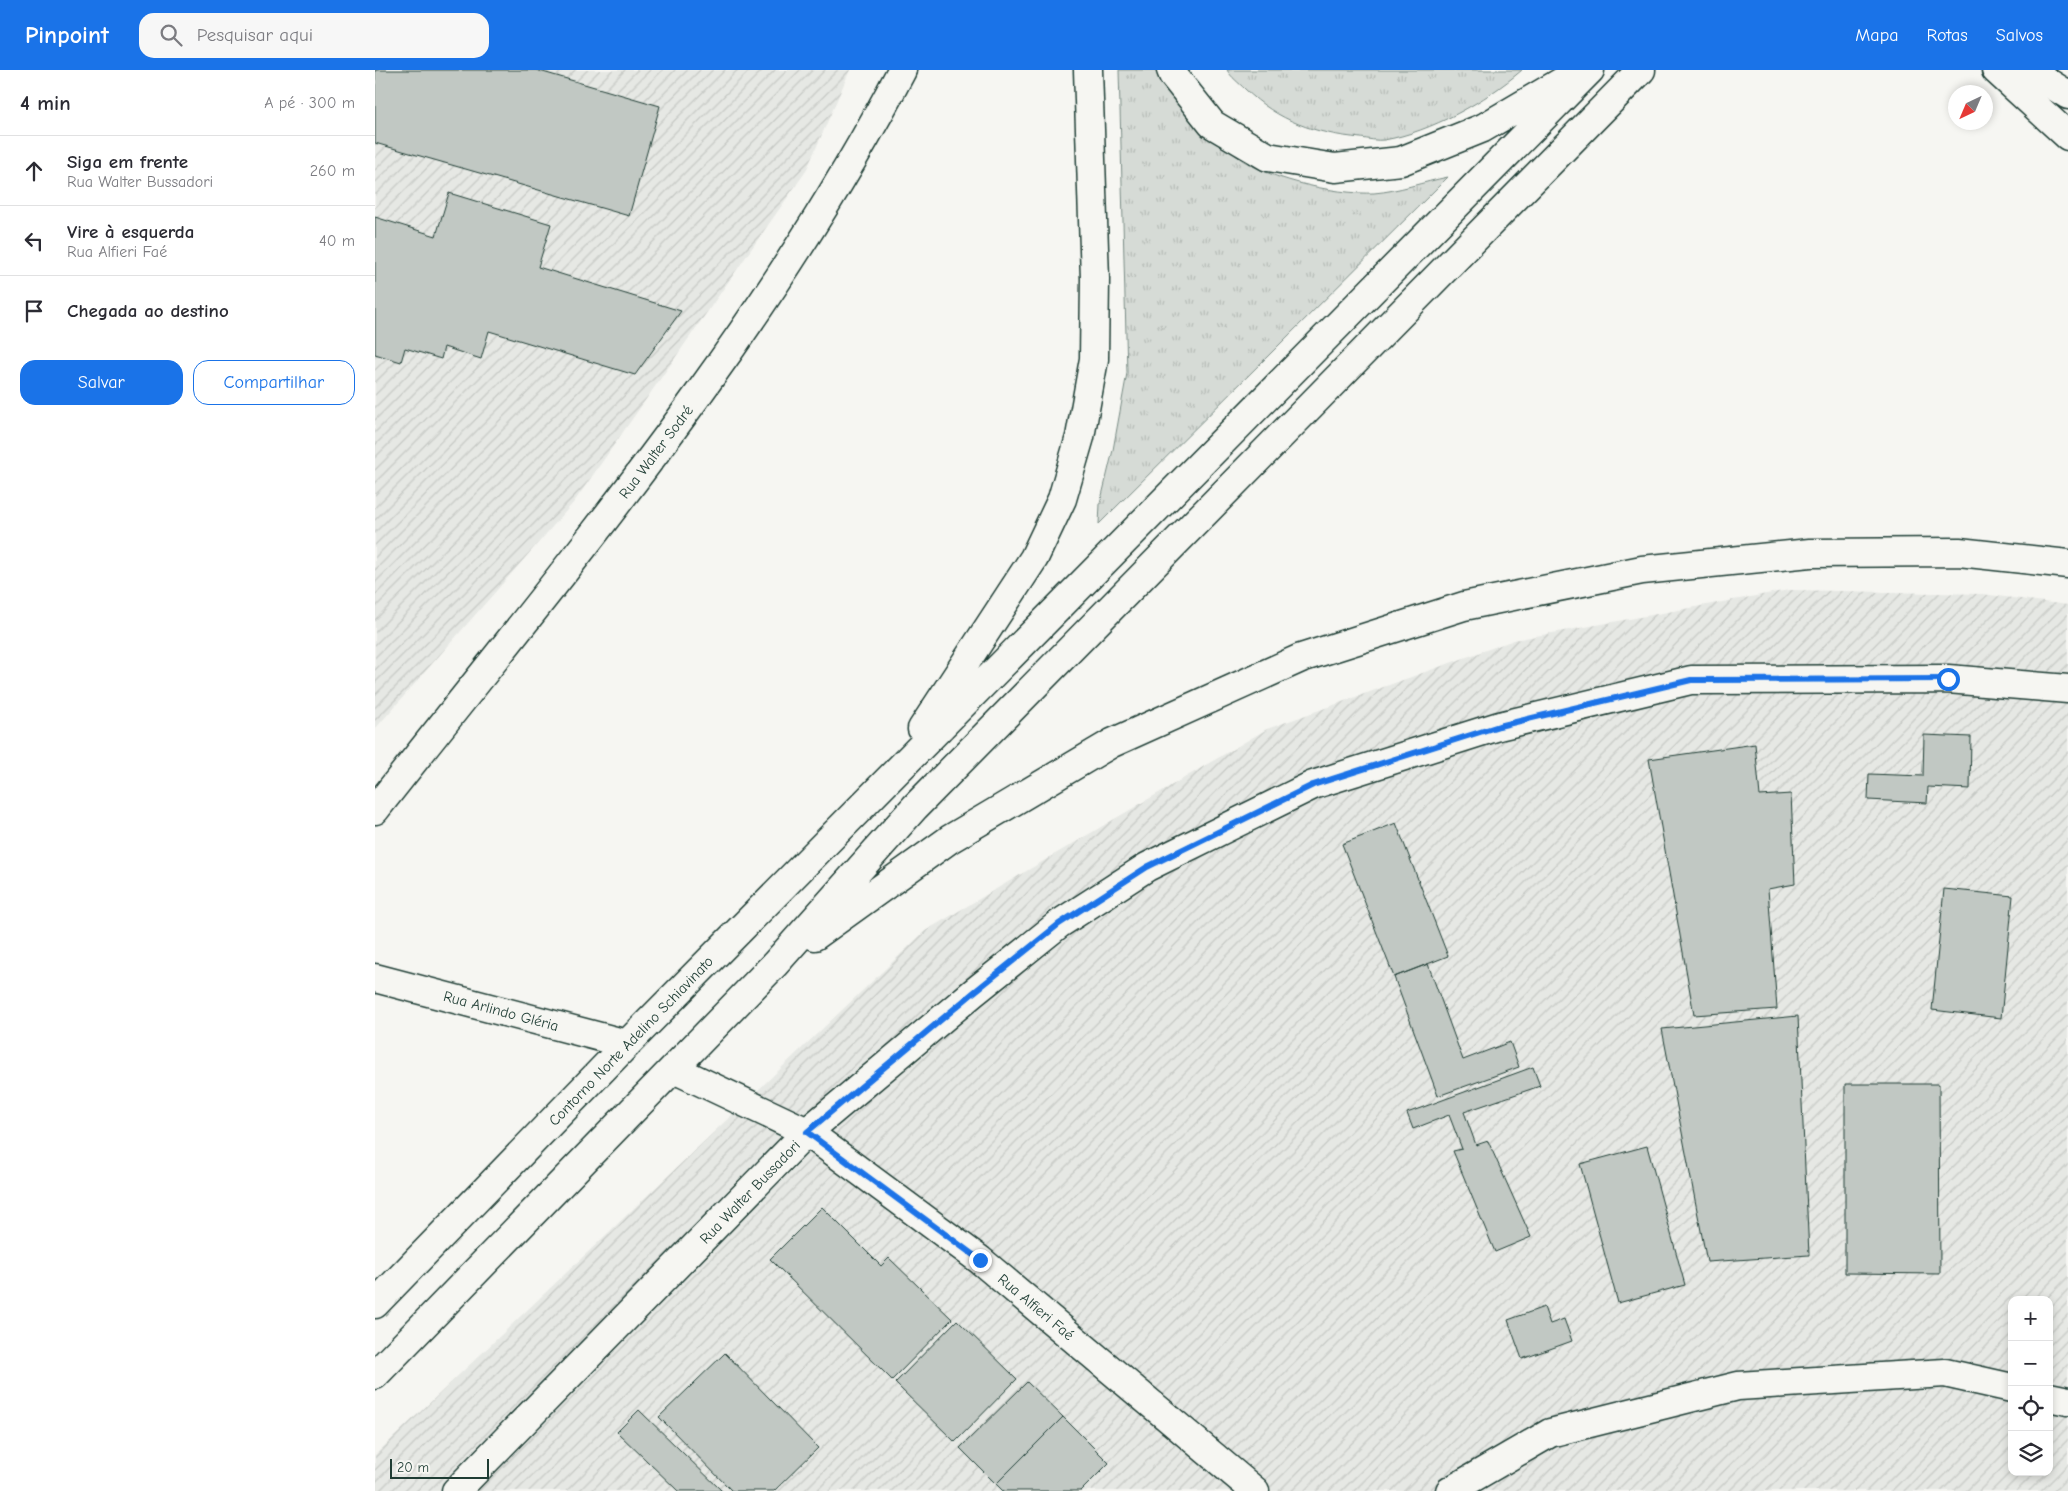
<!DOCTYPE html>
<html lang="pt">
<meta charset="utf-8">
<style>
body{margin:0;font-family:"Comic Neue",sans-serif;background:#f7f7f7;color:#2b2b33}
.controls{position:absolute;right:15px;bottom:15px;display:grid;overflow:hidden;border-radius:10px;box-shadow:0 2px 8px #0003}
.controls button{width:45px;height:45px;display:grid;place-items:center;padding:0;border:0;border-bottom:1px solid #e1e1e2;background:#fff;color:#2b2b33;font:25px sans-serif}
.compass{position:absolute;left:1573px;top:15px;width:45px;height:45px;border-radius:50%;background:#fff;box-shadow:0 2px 8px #0003;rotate:224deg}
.scale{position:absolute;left:15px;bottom:12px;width:99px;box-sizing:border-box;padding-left:5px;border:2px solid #1f3d34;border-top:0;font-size:14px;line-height:18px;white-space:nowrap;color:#1f3d34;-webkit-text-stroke:4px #f6f6f2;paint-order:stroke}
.stop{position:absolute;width:15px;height:15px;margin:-11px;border:4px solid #1a73e8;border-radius:50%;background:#fff}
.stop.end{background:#1a73e8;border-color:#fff;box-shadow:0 1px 5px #0008}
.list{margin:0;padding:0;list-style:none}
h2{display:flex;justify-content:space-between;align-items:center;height:65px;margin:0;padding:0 20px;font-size:21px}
h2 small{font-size:16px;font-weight:400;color:#7c7c81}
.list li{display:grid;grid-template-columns:32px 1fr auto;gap:15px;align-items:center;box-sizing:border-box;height:70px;padding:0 20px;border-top:1px solid #e1e1e2}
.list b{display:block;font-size:19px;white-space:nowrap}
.list p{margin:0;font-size:16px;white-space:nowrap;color:#7c7c81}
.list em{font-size:16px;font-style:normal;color:#7c7c81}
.actions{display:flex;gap:10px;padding:15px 20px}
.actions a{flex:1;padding:11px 0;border:1px solid #1a73e8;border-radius:15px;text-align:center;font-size:18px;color:#1a73e8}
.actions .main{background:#1a73e8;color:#fff}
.icon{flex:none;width:28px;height:28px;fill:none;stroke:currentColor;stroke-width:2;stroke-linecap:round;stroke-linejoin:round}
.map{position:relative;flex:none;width:1693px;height:1421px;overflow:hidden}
header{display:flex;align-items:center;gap:30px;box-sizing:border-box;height:70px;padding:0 25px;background:#1a73e8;color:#fff}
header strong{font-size:24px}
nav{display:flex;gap:28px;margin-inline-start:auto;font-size:18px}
.search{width:350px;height:45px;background:#f7f7f7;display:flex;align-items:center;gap:12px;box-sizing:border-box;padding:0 18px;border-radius:15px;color:#7c7c81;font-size:19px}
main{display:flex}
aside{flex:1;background:#fff}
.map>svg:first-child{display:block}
</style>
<header>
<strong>Pinpoint</strong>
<div class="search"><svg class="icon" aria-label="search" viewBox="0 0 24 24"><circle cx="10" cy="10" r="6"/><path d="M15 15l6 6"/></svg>Pesquisar aqui</div>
<nav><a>Mapa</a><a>Rotas</a><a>Salvos</a></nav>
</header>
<main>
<aside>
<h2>4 min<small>A pé · 300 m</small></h2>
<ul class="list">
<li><svg class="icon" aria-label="ahead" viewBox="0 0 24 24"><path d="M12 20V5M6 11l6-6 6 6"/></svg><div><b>Siga em frente</b><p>Rua Walter Bussadori</p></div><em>260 m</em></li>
<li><svg class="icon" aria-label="left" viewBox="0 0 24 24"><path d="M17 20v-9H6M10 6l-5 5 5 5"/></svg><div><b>Vire à esquerda</b><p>Rua Alfieri Faé</p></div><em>40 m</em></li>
<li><svg class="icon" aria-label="arrive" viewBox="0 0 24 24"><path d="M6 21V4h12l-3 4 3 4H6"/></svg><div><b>Chegada ao destino</b></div></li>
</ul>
<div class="actions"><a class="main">Salvar</a><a>Compartilhar</a></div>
</aside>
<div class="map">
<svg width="1693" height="1421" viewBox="0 0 1693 1421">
<defs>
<pattern id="industrial-furrows" width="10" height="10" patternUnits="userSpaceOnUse" patternTransform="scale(1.25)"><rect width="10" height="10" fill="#e6e8e4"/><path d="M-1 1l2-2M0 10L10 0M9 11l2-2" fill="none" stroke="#c5c8c4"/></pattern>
<pattern id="grass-tufts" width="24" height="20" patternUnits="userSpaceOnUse" patternTransform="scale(1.25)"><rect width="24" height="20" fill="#d6dbd6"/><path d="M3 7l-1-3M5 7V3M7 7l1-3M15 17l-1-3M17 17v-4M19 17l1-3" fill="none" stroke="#b7bdb8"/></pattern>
</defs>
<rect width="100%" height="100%" fill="#f6f6f2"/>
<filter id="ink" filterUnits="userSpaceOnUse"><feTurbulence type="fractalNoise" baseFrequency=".02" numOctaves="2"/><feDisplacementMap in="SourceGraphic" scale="10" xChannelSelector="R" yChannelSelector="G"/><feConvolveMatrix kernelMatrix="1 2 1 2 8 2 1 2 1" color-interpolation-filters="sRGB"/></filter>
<g filter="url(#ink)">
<path fill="url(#industrial-furrows)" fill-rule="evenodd" d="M0,0H475L431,101L199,432L0,659Z
M1414,520L1607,524L1693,535V1421H0V1385L550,861L892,659L1139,570ZM1637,1230H1674V1402H1637Z"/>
<path fill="url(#grass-tufts)" stroke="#7a8c85" d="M744,0H787C810,27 831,56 856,81C883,108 961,125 999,123C1024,121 1048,112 1073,107L724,454L725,434L738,380L752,303Z
M852,0H1147C1111,31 1056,62 1009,70C1002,71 993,69 986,68C941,64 903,51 870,19C864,13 856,7 852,0Z"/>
<path fill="#c1c8c3" stroke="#1f3d34" d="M0,0H161L285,36L254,146L0,73Z
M74,123L176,154L163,197L306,241L260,305L114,261L106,289L69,277L66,289L30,278L26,292L0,284V147L61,166Z
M1549,665L1596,667L1595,719L1553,717L1552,733L1493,730L1494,704L1548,706Z
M1380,674L1385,726L1416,724L1420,814L1393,819L1402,939L1319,945L1274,689Z
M1021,753L1073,886L1019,907L967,774Z
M1569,819L1638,826L1626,948L1557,940Z
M1053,894L1088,990L1135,972L1144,997L1063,1026L1019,907Z
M1423,946L1434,1185L1332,1192L1287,959Z
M1158,997L1165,1016L1089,1042L1101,1075L1113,1071L1156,1167L1120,1182L1078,1081L1087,1079L1074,1045L1038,1059L1032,1043Z
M1470,1014H1564L1565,1204L1470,1203Z
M1272,1076L1310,1215L1243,1233L1205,1094Z
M447,1137L506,1196L514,1188L577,1249L517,1310L395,1189Z
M1169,1237L1175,1254L1189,1249L1197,1271L1147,1289L1133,1250Z
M582,1250L642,1309L580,1372L520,1313Z
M350,1283L443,1378L399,1421H357L284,1347Z
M652,1312L688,1347L621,1414L585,1378Z
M264,1340L347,1421H303L242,1362Z
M688,1347L734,1393L706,1421H628L621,1414Z"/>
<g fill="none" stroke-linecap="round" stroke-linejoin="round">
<g stroke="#1f3d34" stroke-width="31">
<path id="street" d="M0,740C187,502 387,269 527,0
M0,908L252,974
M299,999L432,1062L605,1190L880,1421
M1674,1327L1693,1331
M81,1421L432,1062L598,923L684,854L772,797L938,715L1124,656L1316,610L1573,609L1693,619
M1075,1421L1175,1363L1363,1316L1570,1303L1637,1318"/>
</g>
<g stroke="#1f3d34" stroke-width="31">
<path id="primary" d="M1621,0L1693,66"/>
</g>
<g stroke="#1f3d34" stroke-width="31">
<path id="highway" d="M796,0L798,5L837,54L893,87L960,98L1026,91L1108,58L1193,8
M1653,0L1693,25
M547,659L659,488L687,429L705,367L719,289L720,209L713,0
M440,866L575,769L737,673L926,588L1089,536L1267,500L1435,483L1584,482L1693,494
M0,1234L252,974L1215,0
M0,1305L400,894L540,737L1266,0"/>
</g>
<use href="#street" stroke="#f6f6f2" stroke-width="28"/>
<use href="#primary" stroke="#f6f6f2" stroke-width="28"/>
<use href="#highway" stroke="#f6f6f2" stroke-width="28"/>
</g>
</g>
<g fill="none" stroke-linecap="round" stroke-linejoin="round" filter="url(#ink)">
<path stroke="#1a73e8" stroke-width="6" d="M605,1190L432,1062L598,923L684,854L772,797L938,715L1124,656L1316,610L1573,609"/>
</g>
<g text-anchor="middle" stroke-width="4" stroke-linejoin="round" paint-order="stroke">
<g font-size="15" fill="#1f3d34" stroke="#f6f6f2">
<text transform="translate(281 382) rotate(-53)" y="5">Rua Walter Sodré</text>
<text transform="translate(126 941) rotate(15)" y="5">Rua Arlindo Gléria</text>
<text transform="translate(256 971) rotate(-46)" y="5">Contorno Norte Adelino Schiavinato</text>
<text transform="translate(375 1122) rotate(-46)" y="5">Rua Walter Bussadori</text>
<text transform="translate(661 1237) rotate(40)" y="5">Rua Alfieri Faé</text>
</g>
</g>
</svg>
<div class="controls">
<button>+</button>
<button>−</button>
<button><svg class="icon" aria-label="locate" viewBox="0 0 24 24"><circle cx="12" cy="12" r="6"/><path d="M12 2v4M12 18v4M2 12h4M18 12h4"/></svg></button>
<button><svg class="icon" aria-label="layers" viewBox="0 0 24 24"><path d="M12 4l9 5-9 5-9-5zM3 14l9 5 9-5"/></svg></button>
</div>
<svg class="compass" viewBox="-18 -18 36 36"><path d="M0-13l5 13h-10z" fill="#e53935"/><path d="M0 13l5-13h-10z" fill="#7c7c81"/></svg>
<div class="scale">20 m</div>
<div class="stop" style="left:1573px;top:609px"></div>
<div class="stop end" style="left:605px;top:1190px"></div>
</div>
</main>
